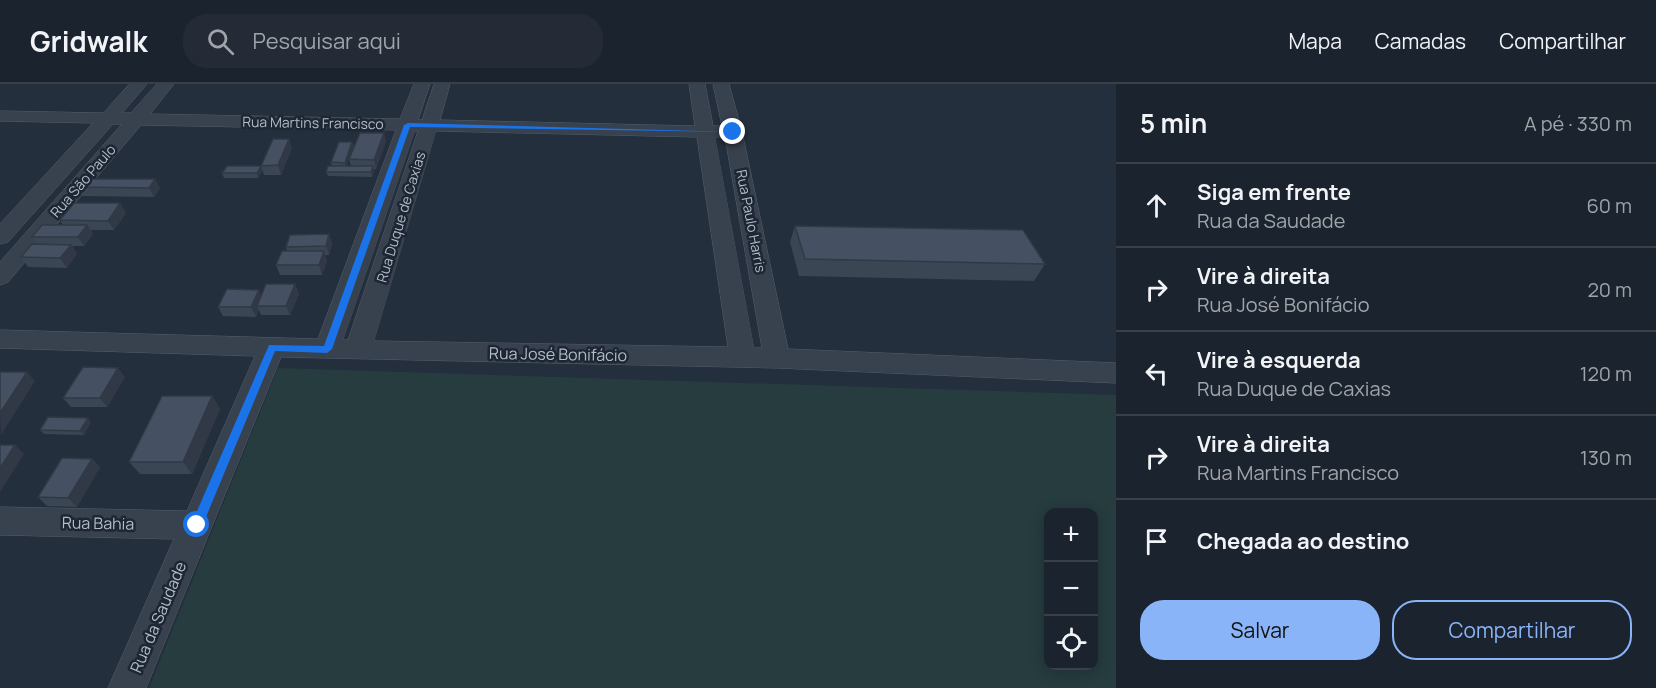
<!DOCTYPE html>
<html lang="pt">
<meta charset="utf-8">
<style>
body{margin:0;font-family:Manrope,sans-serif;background:#242b36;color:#f1f3f6}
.controls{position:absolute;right:18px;bottom:18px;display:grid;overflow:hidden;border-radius:12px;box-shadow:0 3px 15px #0003}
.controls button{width:54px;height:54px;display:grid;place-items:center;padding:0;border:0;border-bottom:2px solid #39404a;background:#1b232e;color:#f1f3f6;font:30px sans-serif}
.stop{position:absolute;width:18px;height:18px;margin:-14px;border:4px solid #1a73e8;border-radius:50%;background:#fff}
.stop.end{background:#1a73e8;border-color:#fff;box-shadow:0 2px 6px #0008}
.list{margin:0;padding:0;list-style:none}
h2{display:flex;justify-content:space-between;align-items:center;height:78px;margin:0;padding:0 24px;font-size:26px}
h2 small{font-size:20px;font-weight:400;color:#a0a4aa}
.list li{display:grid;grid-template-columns:39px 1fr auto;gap:18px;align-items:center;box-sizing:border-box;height:84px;padding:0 24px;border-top:2px solid #39404a}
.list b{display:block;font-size:22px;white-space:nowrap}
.list p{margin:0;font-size:20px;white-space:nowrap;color:#a0a4aa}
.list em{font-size:20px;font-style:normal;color:#a0a4aa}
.actions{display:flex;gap:12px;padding:18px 24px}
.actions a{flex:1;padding:14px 0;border:2px solid #8ab4f8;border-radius:24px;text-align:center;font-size:21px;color:#8ab4f8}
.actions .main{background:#8ab4f8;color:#111}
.icon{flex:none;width:33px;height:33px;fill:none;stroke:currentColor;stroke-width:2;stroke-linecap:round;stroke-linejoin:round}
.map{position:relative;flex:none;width:1116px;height:604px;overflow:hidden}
header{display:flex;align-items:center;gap:36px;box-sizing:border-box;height:84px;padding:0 30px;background:#1b232e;border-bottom:2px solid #39404a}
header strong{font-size:28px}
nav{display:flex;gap:33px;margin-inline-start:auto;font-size:21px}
.search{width:420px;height:54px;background:#242b36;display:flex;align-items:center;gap:15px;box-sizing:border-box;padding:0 21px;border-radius:24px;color:#a0a4aa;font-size:22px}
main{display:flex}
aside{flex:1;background:#1b232e}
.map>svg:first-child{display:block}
</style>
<header>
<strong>Gridwalk</strong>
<div class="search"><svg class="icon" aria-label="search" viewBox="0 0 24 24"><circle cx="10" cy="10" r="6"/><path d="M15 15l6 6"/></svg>Pesquisar aqui</div>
<nav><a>Mapa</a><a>Camadas</a><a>Compartilhar</a></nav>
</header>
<main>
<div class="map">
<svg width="1116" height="604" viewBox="0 0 1116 604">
<rect width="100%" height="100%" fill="#242f3e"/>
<path fill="#263c3f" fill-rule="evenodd" d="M278,284L1116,311V604H149ZM1048,428H1094V582H1048Z"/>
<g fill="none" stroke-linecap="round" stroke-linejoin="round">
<g stroke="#565f6c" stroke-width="1">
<path id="street" d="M130,0H147L122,29H131L157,0H174L150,30L400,35L414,0H430L418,36H422L434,0H450L440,36L695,42L689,0H705L713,42H722L713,0H729L742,48L788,265L1116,279V299L777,284L281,273L146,604H108L174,455L0,451V423L187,427L255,272L0,264V246L318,255L396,46L141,41L8,198L0,201V178L122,40H113L8,158L0,160V140L93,39L0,37V27L103,29ZM415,47H418L348,256H343ZM436,47L697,53L728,263L374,257ZM715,53H725L762,264H754Z"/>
</g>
<use href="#street" fill="#38414e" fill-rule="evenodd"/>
</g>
<path fill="#3b4654" d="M352,58L354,62L346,82H351L349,75L386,58L376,85H373L374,87L372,93L328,92L326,88L332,82L331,78Z
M292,64L281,91H264L261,82Z
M261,82L262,87L258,94H224L222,89Z
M83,95L160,104L154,113L82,112L76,103Z
M126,129L114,146H91L93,150L84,162H72L77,170L67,184L28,183L21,173L37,160L32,153L63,141L60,136Z
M795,142L1045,180L1034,197L799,192L790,158Z
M329,150L332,159L329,171H325L327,177L322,191H280L276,181L287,167L286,163Z
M295,200L299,210L290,231H261L259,226L256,233L223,232L218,223Z
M125,293L107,323H71L63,314Z
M212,312L220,325L192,390H140L129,378Z
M91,338L84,351L44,350L40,346Z
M92,375L100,383L77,423L47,422L38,413Z"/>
<path fill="#303945" d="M384,49L386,58L376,85L374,76Z
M289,55L292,64L281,91L278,81Z
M352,58L354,62L346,83L345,79Z
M261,82L262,87L258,94L257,89Z
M373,82L374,87L372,93L371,88Z
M155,95L160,104L154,113L149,104Z
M120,119L126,129L114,146L108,137Z
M87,141L93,150L84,162L78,153Z
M329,150L332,159L329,171L326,162Z
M71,161L77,170L67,184L60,174Z
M324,167L327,177L322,191L319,181Z
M295,200L299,210L290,231L286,222Z
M259,206L263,215L257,222L259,226L256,233L251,223Z
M118,284L125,293L107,323L100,314Z
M27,288L35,297L1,351L0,329Z
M212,312L220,325L192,390L183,378Z
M88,334L91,338L84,351L80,347Z
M15,361L24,370L0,408V384Z
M92,375L100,383L77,423L68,414Z"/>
<path fill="#455162" stroke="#303945" stroke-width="1.5" d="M360,49H384L374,76L349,75Z
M273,55H289L278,81L261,82Z
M339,58H352L345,79L331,78Z
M227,82H261L257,89H222Z
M328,82H373L371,88H326Z
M83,95H155L149,104L76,103Z
M74,119H120L108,137L60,136Z
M42,141H87L78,153H32Z
M795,142L1023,146L1045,180L805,175Z
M329,150L326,162L286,163L290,151Z
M32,160L71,161L60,174L21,173Z
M282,167H324L319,181H276Z
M266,200H295L286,222H257Z
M227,205L259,206L251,223H218Z
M83,283L118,284L100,314H63Z
M0,288H27L0,329Z
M162,312H212L183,378H129Z
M48,333L88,334L80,347L40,346Z
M0,361H15L0,384Z
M62,374L92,375L68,414L38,413Z"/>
<path fill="#1a73e8" d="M408,39L736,48L410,43L332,265L327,269L275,267L201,445H193L191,441L269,261L324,262L404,41Z"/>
<g text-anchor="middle" stroke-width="5" stroke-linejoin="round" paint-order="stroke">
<g font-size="14" fill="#b4bcc9" stroke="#1d2633">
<text transform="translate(313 39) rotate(1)" y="5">Rua Martins Francisco</text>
<text transform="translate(83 97) rotate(-49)" y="5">Rua São Paulo</text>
<text transform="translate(401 133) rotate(-73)" y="5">Rua Duque de Caxias</text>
<text transform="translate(751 137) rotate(79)" y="5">Rua Paulo Harris</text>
</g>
<g font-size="16" fill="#b4bcc9" stroke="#1d2633">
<text transform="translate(558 270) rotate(1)" y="6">Rua José Bonifácio</text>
<text transform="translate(98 439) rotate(1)" y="6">Rua Bahia</text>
<text transform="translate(158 533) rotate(-67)" y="6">Rua da Saudade</text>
</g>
</g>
</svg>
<div class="controls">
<button>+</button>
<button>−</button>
<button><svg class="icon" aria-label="locate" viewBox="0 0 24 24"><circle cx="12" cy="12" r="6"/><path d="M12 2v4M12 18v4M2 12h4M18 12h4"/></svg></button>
</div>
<div class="stop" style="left:197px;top:441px"></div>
<div class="stop end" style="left:733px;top:48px"></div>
</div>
<aside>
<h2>5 min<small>A pé · 330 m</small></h2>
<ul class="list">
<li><svg class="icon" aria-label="ahead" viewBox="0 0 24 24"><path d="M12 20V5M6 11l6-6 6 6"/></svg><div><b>Siga em frente</b><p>Rua da Saudade</p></div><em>60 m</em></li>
<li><svg class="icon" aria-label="right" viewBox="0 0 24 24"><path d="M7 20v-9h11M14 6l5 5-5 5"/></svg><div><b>Vire à direita</b><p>Rua José Bonifácio</p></div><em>20 m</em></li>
<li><svg class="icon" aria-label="left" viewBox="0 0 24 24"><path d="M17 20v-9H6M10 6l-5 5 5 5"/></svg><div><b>Vire à esquerda</b><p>Rua Duque de Caxias</p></div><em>120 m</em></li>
<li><svg class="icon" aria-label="right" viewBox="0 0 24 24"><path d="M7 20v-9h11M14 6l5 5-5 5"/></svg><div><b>Vire à direita</b><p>Rua Martins Francisco</p></div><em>130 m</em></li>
<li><svg class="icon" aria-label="arrive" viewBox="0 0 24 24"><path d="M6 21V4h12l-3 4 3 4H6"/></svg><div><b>Chegada ao destino</b></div></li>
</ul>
<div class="actions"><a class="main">Salvar</a><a>Compartilhar</a></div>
</aside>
</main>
